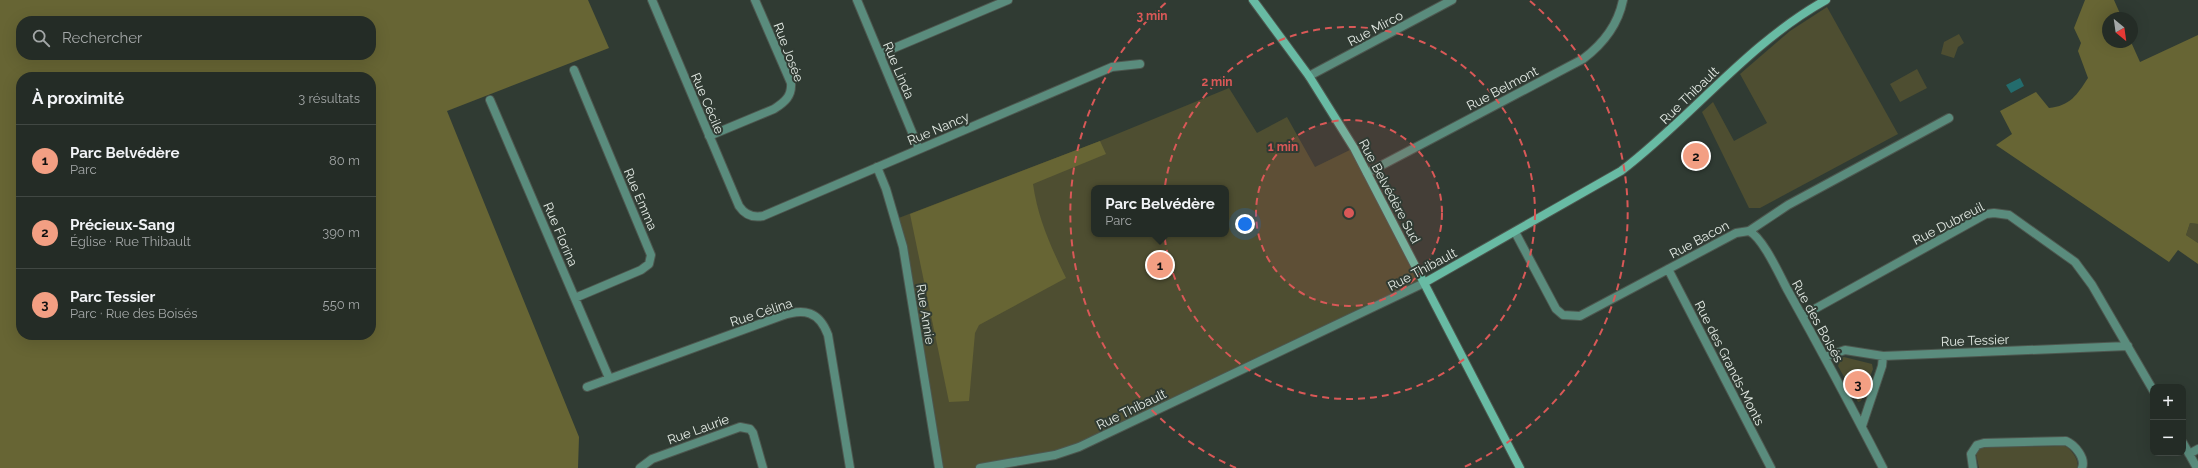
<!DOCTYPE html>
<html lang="fr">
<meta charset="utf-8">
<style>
body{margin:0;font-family:Raleway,sans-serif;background:#303832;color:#f1f3f6}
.controls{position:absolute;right:12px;bottom:12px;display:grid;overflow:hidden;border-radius:8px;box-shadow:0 4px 16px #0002}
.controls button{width:36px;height:36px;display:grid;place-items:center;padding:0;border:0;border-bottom:1px solid #414843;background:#242c26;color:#f1f3f6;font:20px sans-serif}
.compass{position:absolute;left:2102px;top:12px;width:36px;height:36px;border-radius:50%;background:#242c26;box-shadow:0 4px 16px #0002;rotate:151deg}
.you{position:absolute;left:1245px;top:224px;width:14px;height:14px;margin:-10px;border:3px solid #fff;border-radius:50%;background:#1a73e8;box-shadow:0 0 0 6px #1a73e833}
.badge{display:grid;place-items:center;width:26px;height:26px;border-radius:50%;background:#f39f83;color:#111;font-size:13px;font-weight:700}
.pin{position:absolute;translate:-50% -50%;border:2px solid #fff;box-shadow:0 1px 4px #0006}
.popup{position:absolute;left:1091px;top:185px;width:138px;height:52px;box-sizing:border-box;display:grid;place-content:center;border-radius:8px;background:#242c26;filter:drop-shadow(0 1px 3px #0005);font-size:13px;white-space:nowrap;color:#a3a7a7}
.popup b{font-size:15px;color:#f1f3f6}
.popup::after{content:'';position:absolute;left:50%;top:100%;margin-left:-8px;border:8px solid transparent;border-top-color:#242c26}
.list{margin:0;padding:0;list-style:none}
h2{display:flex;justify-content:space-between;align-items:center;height:52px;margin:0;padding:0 16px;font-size:17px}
h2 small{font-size:13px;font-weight:400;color:#a3a7a7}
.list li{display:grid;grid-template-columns:26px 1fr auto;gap:12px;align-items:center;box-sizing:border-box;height:72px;padding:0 16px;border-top:1px solid #414843}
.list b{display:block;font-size:15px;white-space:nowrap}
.list p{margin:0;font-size:13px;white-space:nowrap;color:#a3a7a7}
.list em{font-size:13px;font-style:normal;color:#a3a7a7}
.icon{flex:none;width:22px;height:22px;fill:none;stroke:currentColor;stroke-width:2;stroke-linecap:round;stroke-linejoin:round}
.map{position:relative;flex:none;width:2198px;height:468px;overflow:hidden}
.search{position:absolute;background:#242c26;box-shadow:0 4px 16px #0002;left:16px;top:16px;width:360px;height:44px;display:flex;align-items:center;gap:10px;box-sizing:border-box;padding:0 14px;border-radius:16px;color:#a3a7a7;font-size:15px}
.panel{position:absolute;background:#242c26;box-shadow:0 4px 16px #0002;left:16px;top:72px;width:360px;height:268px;border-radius:16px}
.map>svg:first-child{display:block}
</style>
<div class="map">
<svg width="2198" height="468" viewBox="0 0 2198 468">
<rect width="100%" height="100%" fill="#303b33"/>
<path fill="#4e4e31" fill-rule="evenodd" d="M1827,7L1898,134L1760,208H1749L1702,112L1713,102L1734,141L1767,123L1740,74L1790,31Z
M1959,34L1964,43L1958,47L1954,58L1941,54L1944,42Z
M1917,69L1927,88L1900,102L1890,84Z
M1229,88L1257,133L1287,117L1315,167L1354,148L1424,283L1079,447L980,468H939L896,219L1100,141ZM1094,188H1226V234H1094Z
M2190,223L2198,224V243L2186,235Z
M1844,357L1872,364L1873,369L1861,401L1858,402L1838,366L1841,358Z
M2065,446C2072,449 2080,462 2077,468H1979L1976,454L1979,449L1984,447Z"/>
<path fill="#676534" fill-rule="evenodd" d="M0,0H588L609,48L447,111L579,437L578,468H0ZM21,21H371V55H21ZM21,77H371V335H21Z
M2085,0H2114L2122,18H2108V42H2131L2140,62L2198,35V224L2190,223L2186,235L2198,243V264L2178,250L2169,262L1996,145L2012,134L2000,111L2036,92L2049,108C2070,106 2077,95 2088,78L2078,51L2081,43L2074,28Z
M1100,141L1106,154L1033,184C1038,219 1051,247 1066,278L979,325L975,333L969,401L949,402L910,214Z"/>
<path fill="#236c6d" d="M2020,78L2024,86L2011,93L2006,85Z"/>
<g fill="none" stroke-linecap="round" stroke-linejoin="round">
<g stroke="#4d574f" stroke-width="10">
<path id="street" d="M652,0L739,206C745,215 753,218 763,216L1112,67L1140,64
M857,0L919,149
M880,54L1008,0
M574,70L651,255L649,264L641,270L575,298
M1309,76L1452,0
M490,100L609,378
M709,136L774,109C785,102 792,96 791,83L755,0
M877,167L886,189L903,247L939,468
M1367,173L1583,59C1603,44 1618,25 1623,0
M1749,231C1763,238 1779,274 1787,289C1820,348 1852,408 1883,468
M1515,232L1556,309L1563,315L1580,316L1736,233L1749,231L1788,205L1949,118
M1668,269L1771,468
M1802,316L1986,214L1994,213L2009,215L2075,262L2092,285L2153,390
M1825,357L1845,350L1883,356L2128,346
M587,387L781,316C804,308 819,311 828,335L850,468
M1862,426L1882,366L1883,356
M2183,443L2197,468
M2189,454L2198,449
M640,468L652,459L740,427L750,429L753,433L763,468
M980,468L1055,455L1079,447L1424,283
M1973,468L1971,454L1977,445L1984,443L2066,441C2075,445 2086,458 2082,468"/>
</g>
<g stroke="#4d574f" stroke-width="10">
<path id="secondary" d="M1253,0L1309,76L1354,148L1520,468
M1424,283L1621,171C1692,117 1747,44 1826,0"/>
</g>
<use href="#street" stroke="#5a8c7d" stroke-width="8"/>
<use href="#secondary" stroke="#68bba4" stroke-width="8"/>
</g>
<circle cx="1349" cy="213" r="93" fill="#d95857" fill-opacity=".12"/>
<g fill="none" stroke="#d95857" stroke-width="2" stroke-dasharray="7 5">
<circle cx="1349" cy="213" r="93"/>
<circle cx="1349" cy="213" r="186"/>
<path d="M1236 468A279 279 0 0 1 1168 1M1530 1A279 279 0 0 1 1462 468"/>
</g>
<g text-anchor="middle" stroke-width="4" stroke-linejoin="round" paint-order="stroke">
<g font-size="13" fill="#e3eae4" stroke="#303b33">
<text transform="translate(1375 28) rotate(-28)" y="5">Rue Mirco</text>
<text transform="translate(789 52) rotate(69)" y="5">Rue Josée</text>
<text transform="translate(899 70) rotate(67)" y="5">Rue Linda</text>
<text transform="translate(1502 88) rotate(-28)" y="5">Rue Belmont</text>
<text transform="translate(1689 95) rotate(-44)" y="5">Rue Thibault</text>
<text transform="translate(708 103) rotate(67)" y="5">Rue Cécile</text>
<text transform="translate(938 128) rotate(-23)" y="5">Rue Nancy</text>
<text transform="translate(1390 191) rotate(62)" y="5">Rue Belvédère Sud</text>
<text transform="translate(641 199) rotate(67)" y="5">Rue Emma</text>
<text transform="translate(1948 223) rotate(-27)" y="5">Rue Dubreuil</text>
<text transform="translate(561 234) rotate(67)" y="5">Rue Florina</text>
<text transform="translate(1699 239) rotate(-28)" y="5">Rue Bacon</text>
<text transform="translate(1422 269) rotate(-28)" y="5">Rue Thibault</text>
<text transform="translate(761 312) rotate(-18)" y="5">Rue Célina</text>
<text transform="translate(926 314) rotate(81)" y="5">Rue Annie</text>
<text transform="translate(1818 321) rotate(61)" y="5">Rue des Boisés</text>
<text transform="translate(1975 340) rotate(-2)" y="5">Rue Tessier</text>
<text transform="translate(1730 363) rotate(63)" y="5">Rue des Grands-Monts</text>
<text transform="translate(1131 409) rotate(-26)" y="5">Rue Thibault</text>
<text transform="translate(698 429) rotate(-20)" y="5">Rue Laurie</text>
</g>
</g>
<circle cx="1349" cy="213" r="6" fill="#d95857" stroke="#303b33" stroke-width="2"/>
<g font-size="12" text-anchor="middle" font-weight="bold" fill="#d95857" stroke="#303b33" stroke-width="4" stroke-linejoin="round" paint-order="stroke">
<text x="1152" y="20">3 min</text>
<text x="1217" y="86">2 min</text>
<text x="1283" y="151">1 min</text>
</g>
</svg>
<div class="controls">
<button>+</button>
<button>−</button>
</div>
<svg class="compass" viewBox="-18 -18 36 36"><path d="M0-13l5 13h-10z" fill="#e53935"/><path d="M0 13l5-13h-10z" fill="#a3a7a7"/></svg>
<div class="you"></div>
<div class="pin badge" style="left:1160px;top:265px">1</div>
<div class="popup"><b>Parc Belvédère</b>Parc</div>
<div class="pin badge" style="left:1696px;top:156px">2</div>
<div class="pin badge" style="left:1858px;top:384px">3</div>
<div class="search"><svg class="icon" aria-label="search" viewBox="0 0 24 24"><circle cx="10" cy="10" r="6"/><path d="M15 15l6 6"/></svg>Rechercher</div>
<section class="panel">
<h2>À proximité<small>3 résultats</small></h2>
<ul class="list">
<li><span class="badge">1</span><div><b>Parc Belvédère</b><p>Parc</p></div><em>80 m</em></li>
<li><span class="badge">2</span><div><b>Précieux-Sang</b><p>Église · Rue Thibault</p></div><em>390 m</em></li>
<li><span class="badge">3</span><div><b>Parc Tessier</b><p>Parc · Rue des Boisés</p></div><em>550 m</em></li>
</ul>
</section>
</div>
